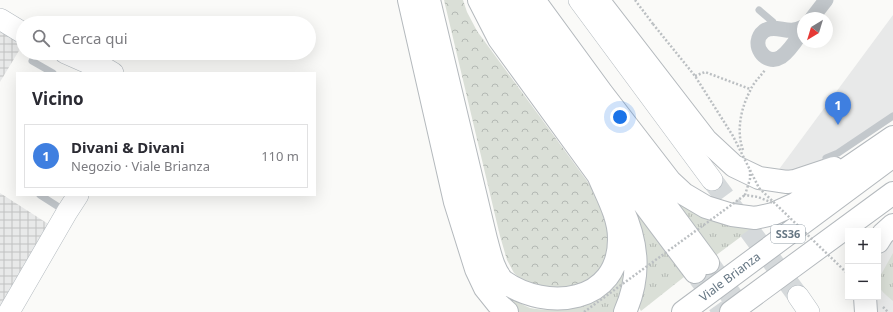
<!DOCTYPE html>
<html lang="it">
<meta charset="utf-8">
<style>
body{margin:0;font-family:"Noto Sans",sans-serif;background:#f7f7f7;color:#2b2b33}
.controls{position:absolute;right:12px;bottom:12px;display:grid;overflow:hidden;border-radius:0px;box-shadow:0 4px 16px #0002}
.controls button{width:36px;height:36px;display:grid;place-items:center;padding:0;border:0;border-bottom:1px solid #e1e1e2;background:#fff;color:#2b2b33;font:20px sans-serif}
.compass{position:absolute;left:797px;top:12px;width:36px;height:36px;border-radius:50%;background:#fff;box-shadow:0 4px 16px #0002;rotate:218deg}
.you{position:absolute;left:620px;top:117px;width:14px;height:14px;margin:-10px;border:3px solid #fff;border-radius:50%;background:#1a73e8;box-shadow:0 0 0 6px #1a73e833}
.badge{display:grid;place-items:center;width:26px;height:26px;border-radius:50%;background:#ea580c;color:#fff;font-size:13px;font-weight:700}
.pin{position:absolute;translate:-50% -33px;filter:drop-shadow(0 1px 2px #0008)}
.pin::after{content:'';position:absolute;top:21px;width:14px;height:12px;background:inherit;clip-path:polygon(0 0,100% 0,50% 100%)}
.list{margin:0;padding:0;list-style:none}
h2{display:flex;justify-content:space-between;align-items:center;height:52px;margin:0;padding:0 16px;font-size:17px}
h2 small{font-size:13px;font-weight:400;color:#7c7c81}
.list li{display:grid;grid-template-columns:26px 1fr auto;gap:12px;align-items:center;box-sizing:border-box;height:64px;margin:0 8px 8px;padding:0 8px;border:1px solid #e1e1e2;border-radius:0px}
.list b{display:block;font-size:15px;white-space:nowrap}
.list p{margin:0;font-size:13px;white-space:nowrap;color:#7c7c81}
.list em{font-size:13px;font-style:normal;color:#7c7c81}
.icon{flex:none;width:22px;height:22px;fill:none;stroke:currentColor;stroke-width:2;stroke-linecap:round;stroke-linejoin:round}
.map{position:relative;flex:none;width:893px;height:312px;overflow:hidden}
.search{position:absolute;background:#fff;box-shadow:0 4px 16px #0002;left:16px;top:16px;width:300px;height:44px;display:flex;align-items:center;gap:10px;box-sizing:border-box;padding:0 14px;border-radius:22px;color:#7c7c81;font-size:15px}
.panel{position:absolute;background:#fff;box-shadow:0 4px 16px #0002;left:16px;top:72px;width:300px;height:124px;border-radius:0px}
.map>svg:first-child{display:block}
</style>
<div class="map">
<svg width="893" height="312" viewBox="0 0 893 312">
<defs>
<pattern id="industrial-grid" width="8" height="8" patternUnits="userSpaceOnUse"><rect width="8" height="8" fill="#e8e9e9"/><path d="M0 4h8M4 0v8" fill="none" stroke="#c0c1c2"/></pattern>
<pattern id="grass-tufts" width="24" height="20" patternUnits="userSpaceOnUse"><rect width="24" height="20" fill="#dadfd7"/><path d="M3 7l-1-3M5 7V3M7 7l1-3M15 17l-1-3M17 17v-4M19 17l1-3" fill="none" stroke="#b4b9b4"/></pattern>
<pattern id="forest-crowns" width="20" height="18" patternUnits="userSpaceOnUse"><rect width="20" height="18" fill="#dadfd7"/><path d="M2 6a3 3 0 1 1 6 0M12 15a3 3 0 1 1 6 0" fill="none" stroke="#b4b9b4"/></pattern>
</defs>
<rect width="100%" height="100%" fill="#fafaf8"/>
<path fill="#e8e9e9" d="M893,15V120L848,150L796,171L777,172Z
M893,238V312H877L874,297H878V263L886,243Z"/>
<path fill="url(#industrial-grid)" d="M0,25L23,38V44L0,82Z
M0,193L53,227L0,311Z"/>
<path fill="url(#grass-tufts)" d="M670,195L754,227L715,256Z
M636,208L684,277L641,311L638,306L646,261L644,238Z
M893,253V301C886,295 878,290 878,280Z
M629,264L617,312H519L509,304L501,290C510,297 519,304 530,308C551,312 586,309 603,294C613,285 617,273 629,264Z"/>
<path fill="url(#forest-crowns)" d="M444,0H463L467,12L477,31L601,200L610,219L611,245L601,270L573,293L527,285L514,273L507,260L500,236Z"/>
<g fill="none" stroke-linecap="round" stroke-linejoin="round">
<path stroke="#d5d9db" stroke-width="21" stroke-dasharray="21 10" stroke-linecap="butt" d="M712,180L798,296"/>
<path stroke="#d5d9db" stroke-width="22" stroke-dasharray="22 11" stroke-linecap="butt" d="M708,263L743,312
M699,277L724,312"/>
<g stroke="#b3babf" stroke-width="22">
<path id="secondary" d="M579,0L712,180
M0,19L23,33
M65,53L90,64L103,67L113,73
M798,296L809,312
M9,312L67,212L78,195"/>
</g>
<g stroke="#b4b9bd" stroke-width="24">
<path id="highway" d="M409,0L455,202L476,269L485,288L497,303L507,312
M429,0L486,239C490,253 493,270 503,281C546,312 620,304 619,238C619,217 607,196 599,177
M479,0L499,39L622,208C638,243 641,276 625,312
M491,0L695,272
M514,0L708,263
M534,0L602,93L670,181L684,194L706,207L732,215L755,218L773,214L795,204L893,137
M598,0L706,140L734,166L759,178L787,182L795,181L834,168
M878,242L883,234L893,225
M865,297L866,312
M683,312L893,156
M731,312L893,193"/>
</g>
<path stroke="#bbbfc2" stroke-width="2.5" stroke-dasharray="2 2" stroke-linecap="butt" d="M635,0L653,24
M695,76L705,72L750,89
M743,150C736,131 741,108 750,91C753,83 760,77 765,70
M883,307L888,312"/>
<path stroke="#c3c8cc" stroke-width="7" d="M759,10L773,22L775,28
M36,53L32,61L53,73
M826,158L838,153L893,116
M40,195L65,211"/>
<path stroke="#c3c8cc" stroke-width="15" d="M812,18L826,0
M803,27C788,36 776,23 764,31C749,43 765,67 781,57C790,51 797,39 803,30"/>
<use href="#secondary" stroke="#fff" stroke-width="21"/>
<use href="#highway" stroke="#fff" stroke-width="22"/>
<path stroke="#bbbfc2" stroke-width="2.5" stroke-dasharray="2 2" stroke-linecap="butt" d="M653,24L695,76L733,136L759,188L848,274
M750,170V179L745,195L758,197L773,203
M584,312L745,195"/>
</g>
<g text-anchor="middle" stroke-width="4" stroke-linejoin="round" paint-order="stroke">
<rect fill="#fff" stroke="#939fa8" stroke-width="1" x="771" y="225" width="34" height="18" rx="3"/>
<g font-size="11" font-weight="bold" fill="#657683">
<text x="788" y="238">SS36</text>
</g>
<g font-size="12" fill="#657683" stroke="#fff">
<text transform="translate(730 277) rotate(-37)" y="4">Viale Brianza</text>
</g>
</g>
</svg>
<div class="controls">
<button>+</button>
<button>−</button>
</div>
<svg class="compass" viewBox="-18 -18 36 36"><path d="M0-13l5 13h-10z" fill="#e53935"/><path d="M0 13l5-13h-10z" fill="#7c7c81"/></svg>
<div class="you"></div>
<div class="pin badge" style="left:838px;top:125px;background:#3f7fe0">1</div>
<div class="search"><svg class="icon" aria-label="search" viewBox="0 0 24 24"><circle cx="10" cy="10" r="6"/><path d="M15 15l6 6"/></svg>Cerca qui</div>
<section class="panel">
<h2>Vicino<small></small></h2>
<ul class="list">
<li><span class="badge" style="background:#3f7fe0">1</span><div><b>Divani &amp; Divani</b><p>Negozio · Viale Brianza</p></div><em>110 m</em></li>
</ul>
</section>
</div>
